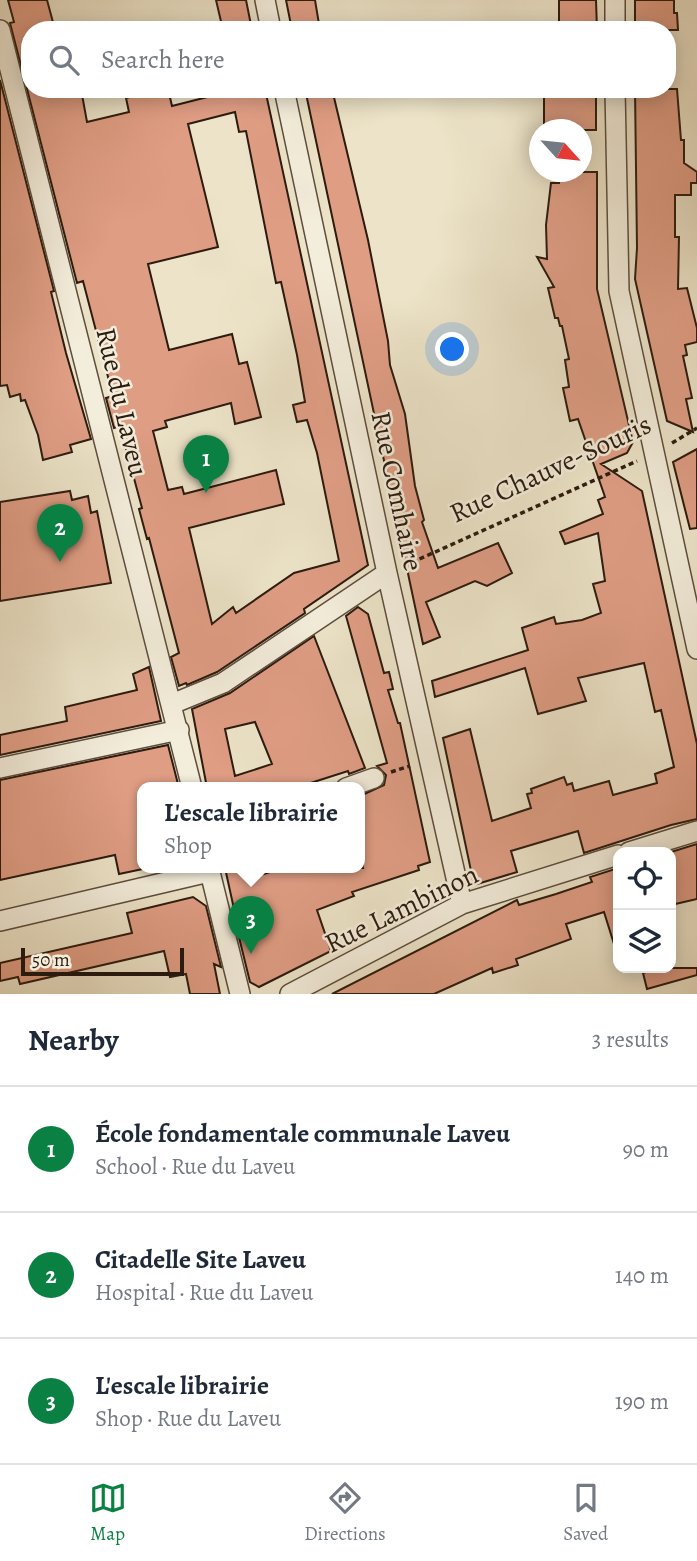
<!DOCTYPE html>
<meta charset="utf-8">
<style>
body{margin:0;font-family:Alegreya,serif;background:#f6f6f7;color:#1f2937}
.controls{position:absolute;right:21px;bottom:21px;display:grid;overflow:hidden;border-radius:14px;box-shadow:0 4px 18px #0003}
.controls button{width:63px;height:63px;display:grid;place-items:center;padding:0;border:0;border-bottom:2px solid #e0e1e3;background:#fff;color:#1f2937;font:35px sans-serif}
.compass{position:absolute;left:529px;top:119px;width:63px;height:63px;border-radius:50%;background:#fff;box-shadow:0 4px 18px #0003;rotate:117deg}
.scale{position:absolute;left:21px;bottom:18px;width:163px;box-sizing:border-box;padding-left:7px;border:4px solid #2c1b0f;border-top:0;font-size:19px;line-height:24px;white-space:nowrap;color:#2c1b0f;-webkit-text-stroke:5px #f3eddb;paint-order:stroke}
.you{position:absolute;left:453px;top:350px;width:24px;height:24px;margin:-18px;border:5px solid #fff;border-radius:50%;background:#1a73e8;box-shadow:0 0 0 10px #1a73e833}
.badge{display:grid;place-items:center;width:46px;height:46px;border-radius:50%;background:#0b8043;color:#fff;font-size:23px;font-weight:700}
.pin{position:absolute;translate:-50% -58px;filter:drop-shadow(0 2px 4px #0008)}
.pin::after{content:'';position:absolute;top:37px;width:24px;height:21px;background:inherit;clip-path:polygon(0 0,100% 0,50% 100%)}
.popup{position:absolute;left:137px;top:782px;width:228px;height:91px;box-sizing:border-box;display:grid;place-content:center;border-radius:14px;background:#fff;filter:drop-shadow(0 2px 5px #0005);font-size:23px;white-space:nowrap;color:#747a83}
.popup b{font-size:26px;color:#1f2937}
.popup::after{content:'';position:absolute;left:50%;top:100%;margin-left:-14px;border:14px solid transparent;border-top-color:#fff}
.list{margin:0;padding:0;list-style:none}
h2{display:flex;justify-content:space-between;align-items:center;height:91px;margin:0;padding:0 28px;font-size:30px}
h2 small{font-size:23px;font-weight:400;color:#747a83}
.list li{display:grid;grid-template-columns:46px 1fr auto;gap:21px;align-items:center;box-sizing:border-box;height:126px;padding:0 28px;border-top:2px solid #e0e1e3}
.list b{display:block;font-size:26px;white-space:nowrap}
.list p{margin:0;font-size:23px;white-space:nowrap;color:#747a83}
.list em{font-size:23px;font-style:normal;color:#747a83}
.icon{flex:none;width:38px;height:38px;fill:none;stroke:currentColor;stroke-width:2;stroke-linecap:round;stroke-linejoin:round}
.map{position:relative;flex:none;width:697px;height:994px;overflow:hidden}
.search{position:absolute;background:#fff;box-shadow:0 4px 18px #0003;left:21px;right:21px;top:21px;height:77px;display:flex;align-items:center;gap:18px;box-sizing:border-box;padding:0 24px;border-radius:28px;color:#747a83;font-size:26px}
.sheet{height:469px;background:#fff}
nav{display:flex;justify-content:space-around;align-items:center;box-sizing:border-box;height:98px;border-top:2px solid #e0e1e3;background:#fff;font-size:19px;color:#747a83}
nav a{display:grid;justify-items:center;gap:4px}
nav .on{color:#0b8043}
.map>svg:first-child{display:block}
</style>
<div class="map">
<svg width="697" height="994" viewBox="0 0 697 994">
<rect width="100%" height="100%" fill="#ece3c8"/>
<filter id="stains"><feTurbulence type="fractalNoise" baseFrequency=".00286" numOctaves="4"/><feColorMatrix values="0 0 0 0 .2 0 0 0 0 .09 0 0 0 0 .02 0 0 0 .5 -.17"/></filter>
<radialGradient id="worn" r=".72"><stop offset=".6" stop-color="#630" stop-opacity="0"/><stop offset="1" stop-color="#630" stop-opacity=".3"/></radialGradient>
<path fill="#df9d84" stroke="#2c1b0f" stroke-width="2" fill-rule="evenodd" d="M8,0H47L54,26L30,30V89H81L87,122L129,112L126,98L160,89H168L172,106L239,89H265L368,565L304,609L305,613L217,672L187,685L186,683L179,686L171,657L179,653L149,538L147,539L139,509L142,508L120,426L114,428L106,398L113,396L83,281L77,283L10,23L14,22ZM235,112L239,132L246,131L276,283L281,282L297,355L305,402L293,405L297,422L307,420L317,453L339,561L294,573L236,613L233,607L212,624L189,528L284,504L276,470L184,494L182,487L168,490L153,431L167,427L165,421L231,403L235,424L261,417L247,362L239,364L232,334L169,350L148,264L218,247L188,124Z
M216,0H246L252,30H223Z
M286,0H315L320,30H292Z
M559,0H596L597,30H559Z
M635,0H674V13H677L678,30H635Z
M0,80L54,291L51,292L66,353L91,439L70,445L72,452L43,460L38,435L25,400L21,401L20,394L10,397L7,385L0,386Z
M305,89H332L368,240L388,341L390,365L405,414L415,486L424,520L422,522L438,568L498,543L512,573L487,586L475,581L426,602L440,637L423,644Z
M544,89H596V130H544Z
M635,89H677L681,140H684V163L697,172V183H691V195H675V237H679L678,289L687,288L697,328V342L685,345L687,355L683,356L692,398L686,399L693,432L667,421L635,279L637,248Z
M567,172H597V289L633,442L627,453L601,464L642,491L697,744V819L671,825L584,853L578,831L511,851L517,872L474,885L443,738L470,729L492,821L531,808L527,794L532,793L531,789L564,777L567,785L572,783L574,791L609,781L613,795L657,783L655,774L674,767L661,710L655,712L644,663L578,678L586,701L538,714L525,668L435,697L432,681L528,650L522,628L554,617L556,624L582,620L601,613L593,584L605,581L598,533L565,544L560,532L603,514L598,500L605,497L578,419L570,421L563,388L569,387L565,360L569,359L562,326H560L558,318H555L548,288L554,287L537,257L547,259L546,225L551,183H559V179H567Z
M697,449V528L690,529L673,462Z
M70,491L72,500L88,496L91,513L97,511L111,583L0,601V502Z
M358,607L368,614L384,673L389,672L393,689L388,690L398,723H400L430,862L418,866L419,870L352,892L354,896L317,910L331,951L259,987L250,982L236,925L238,927L225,868H263L264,874L282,868H363L360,856V796L384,785L386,775L377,766L387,763L346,616Z
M314,636L365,768L349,774L348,771L295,788H207L192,709L230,693ZM255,722L272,764L235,776L225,729Z
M149,667L161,721L0,755V735L67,721L65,707L137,690L133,674Z
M168,745L179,788H143V869L119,874L115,855L0,880V780Z
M697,844V899L671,905V852Z
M618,868V944H614L604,912L566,924L571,939L516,959L518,965L493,973L492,968L434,994H332L517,900L519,905L556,894L592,882L590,877Z
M193,897L206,906L221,967L214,964L220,994H190L186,974L170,977L164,951L20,984L18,977L0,981V963L132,933L127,913Z
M659,968H697V975L647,989L643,973Z"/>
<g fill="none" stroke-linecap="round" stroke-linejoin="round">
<g stroke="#5c4d3d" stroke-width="22">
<path id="minor" d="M265,0L271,30
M615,0V30
M0,30L192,788
M284,89L387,573L462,904
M615,89L619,291L697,649
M172,704L223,683L387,573
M0,768L179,730
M346,788L374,778
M629,852L697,831
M209,868L240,994
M0,921L209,872
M290,994L462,904L618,855"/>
</g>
<path stroke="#2c1b0f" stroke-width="3.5" stroke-dasharray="5 3.5" stroke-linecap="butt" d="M672,443L697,428
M404,566L637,461
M391,772L410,766"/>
<use href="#minor" stroke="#f3eddb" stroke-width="19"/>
</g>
<g text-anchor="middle" stroke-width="5" stroke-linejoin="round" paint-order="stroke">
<g font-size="28" fill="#2c1b0f" stroke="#f3eddb">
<text transform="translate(123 402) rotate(77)" y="10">Rue du Laveu</text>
<text transform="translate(550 468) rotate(-25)" y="10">Rue Chauve-Souris</text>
<text transform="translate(398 491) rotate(78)" y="10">Rue Comhaire</text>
<text transform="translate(401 908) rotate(-26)" y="10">Rue Lambinon</text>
</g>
</g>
<rect width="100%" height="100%" filter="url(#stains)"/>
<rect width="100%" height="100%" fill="url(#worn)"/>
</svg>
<div class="controls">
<button><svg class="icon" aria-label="locate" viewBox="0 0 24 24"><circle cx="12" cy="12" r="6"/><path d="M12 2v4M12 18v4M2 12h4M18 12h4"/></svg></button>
<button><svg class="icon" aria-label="layers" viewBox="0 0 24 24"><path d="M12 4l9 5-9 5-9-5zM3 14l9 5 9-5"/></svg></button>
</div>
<svg class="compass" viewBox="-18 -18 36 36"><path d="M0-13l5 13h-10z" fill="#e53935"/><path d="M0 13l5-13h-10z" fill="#747a83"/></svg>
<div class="scale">50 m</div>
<div class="you"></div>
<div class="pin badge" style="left:206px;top:493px">1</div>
<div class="pin badge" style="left:60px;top:562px">2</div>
<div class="pin badge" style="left:251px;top:954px">3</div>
<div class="popup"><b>L'escale librairie</b>Shop</div>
<div class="search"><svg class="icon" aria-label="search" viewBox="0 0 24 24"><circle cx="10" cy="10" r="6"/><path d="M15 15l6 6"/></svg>Search here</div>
</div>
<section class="sheet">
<h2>Nearby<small>3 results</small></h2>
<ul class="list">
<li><span class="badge">1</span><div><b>École fondamentale communale Laveu</b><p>School · Rue du Laveu</p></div><em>90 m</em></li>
<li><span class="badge">2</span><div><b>Citadelle Site Laveu</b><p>Hospital · Rue du Laveu</p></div><em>140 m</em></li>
<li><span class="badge">3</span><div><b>L'escale librairie</b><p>Shop · Rue du Laveu</p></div><em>190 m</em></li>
</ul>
</section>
<nav>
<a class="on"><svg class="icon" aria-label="map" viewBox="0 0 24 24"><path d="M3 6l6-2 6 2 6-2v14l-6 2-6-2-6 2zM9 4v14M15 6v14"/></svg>Map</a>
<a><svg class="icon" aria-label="directions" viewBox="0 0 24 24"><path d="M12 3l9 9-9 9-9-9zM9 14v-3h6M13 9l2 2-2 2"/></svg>Directions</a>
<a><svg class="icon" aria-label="saved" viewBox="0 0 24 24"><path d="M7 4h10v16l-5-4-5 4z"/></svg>Saved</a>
</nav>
